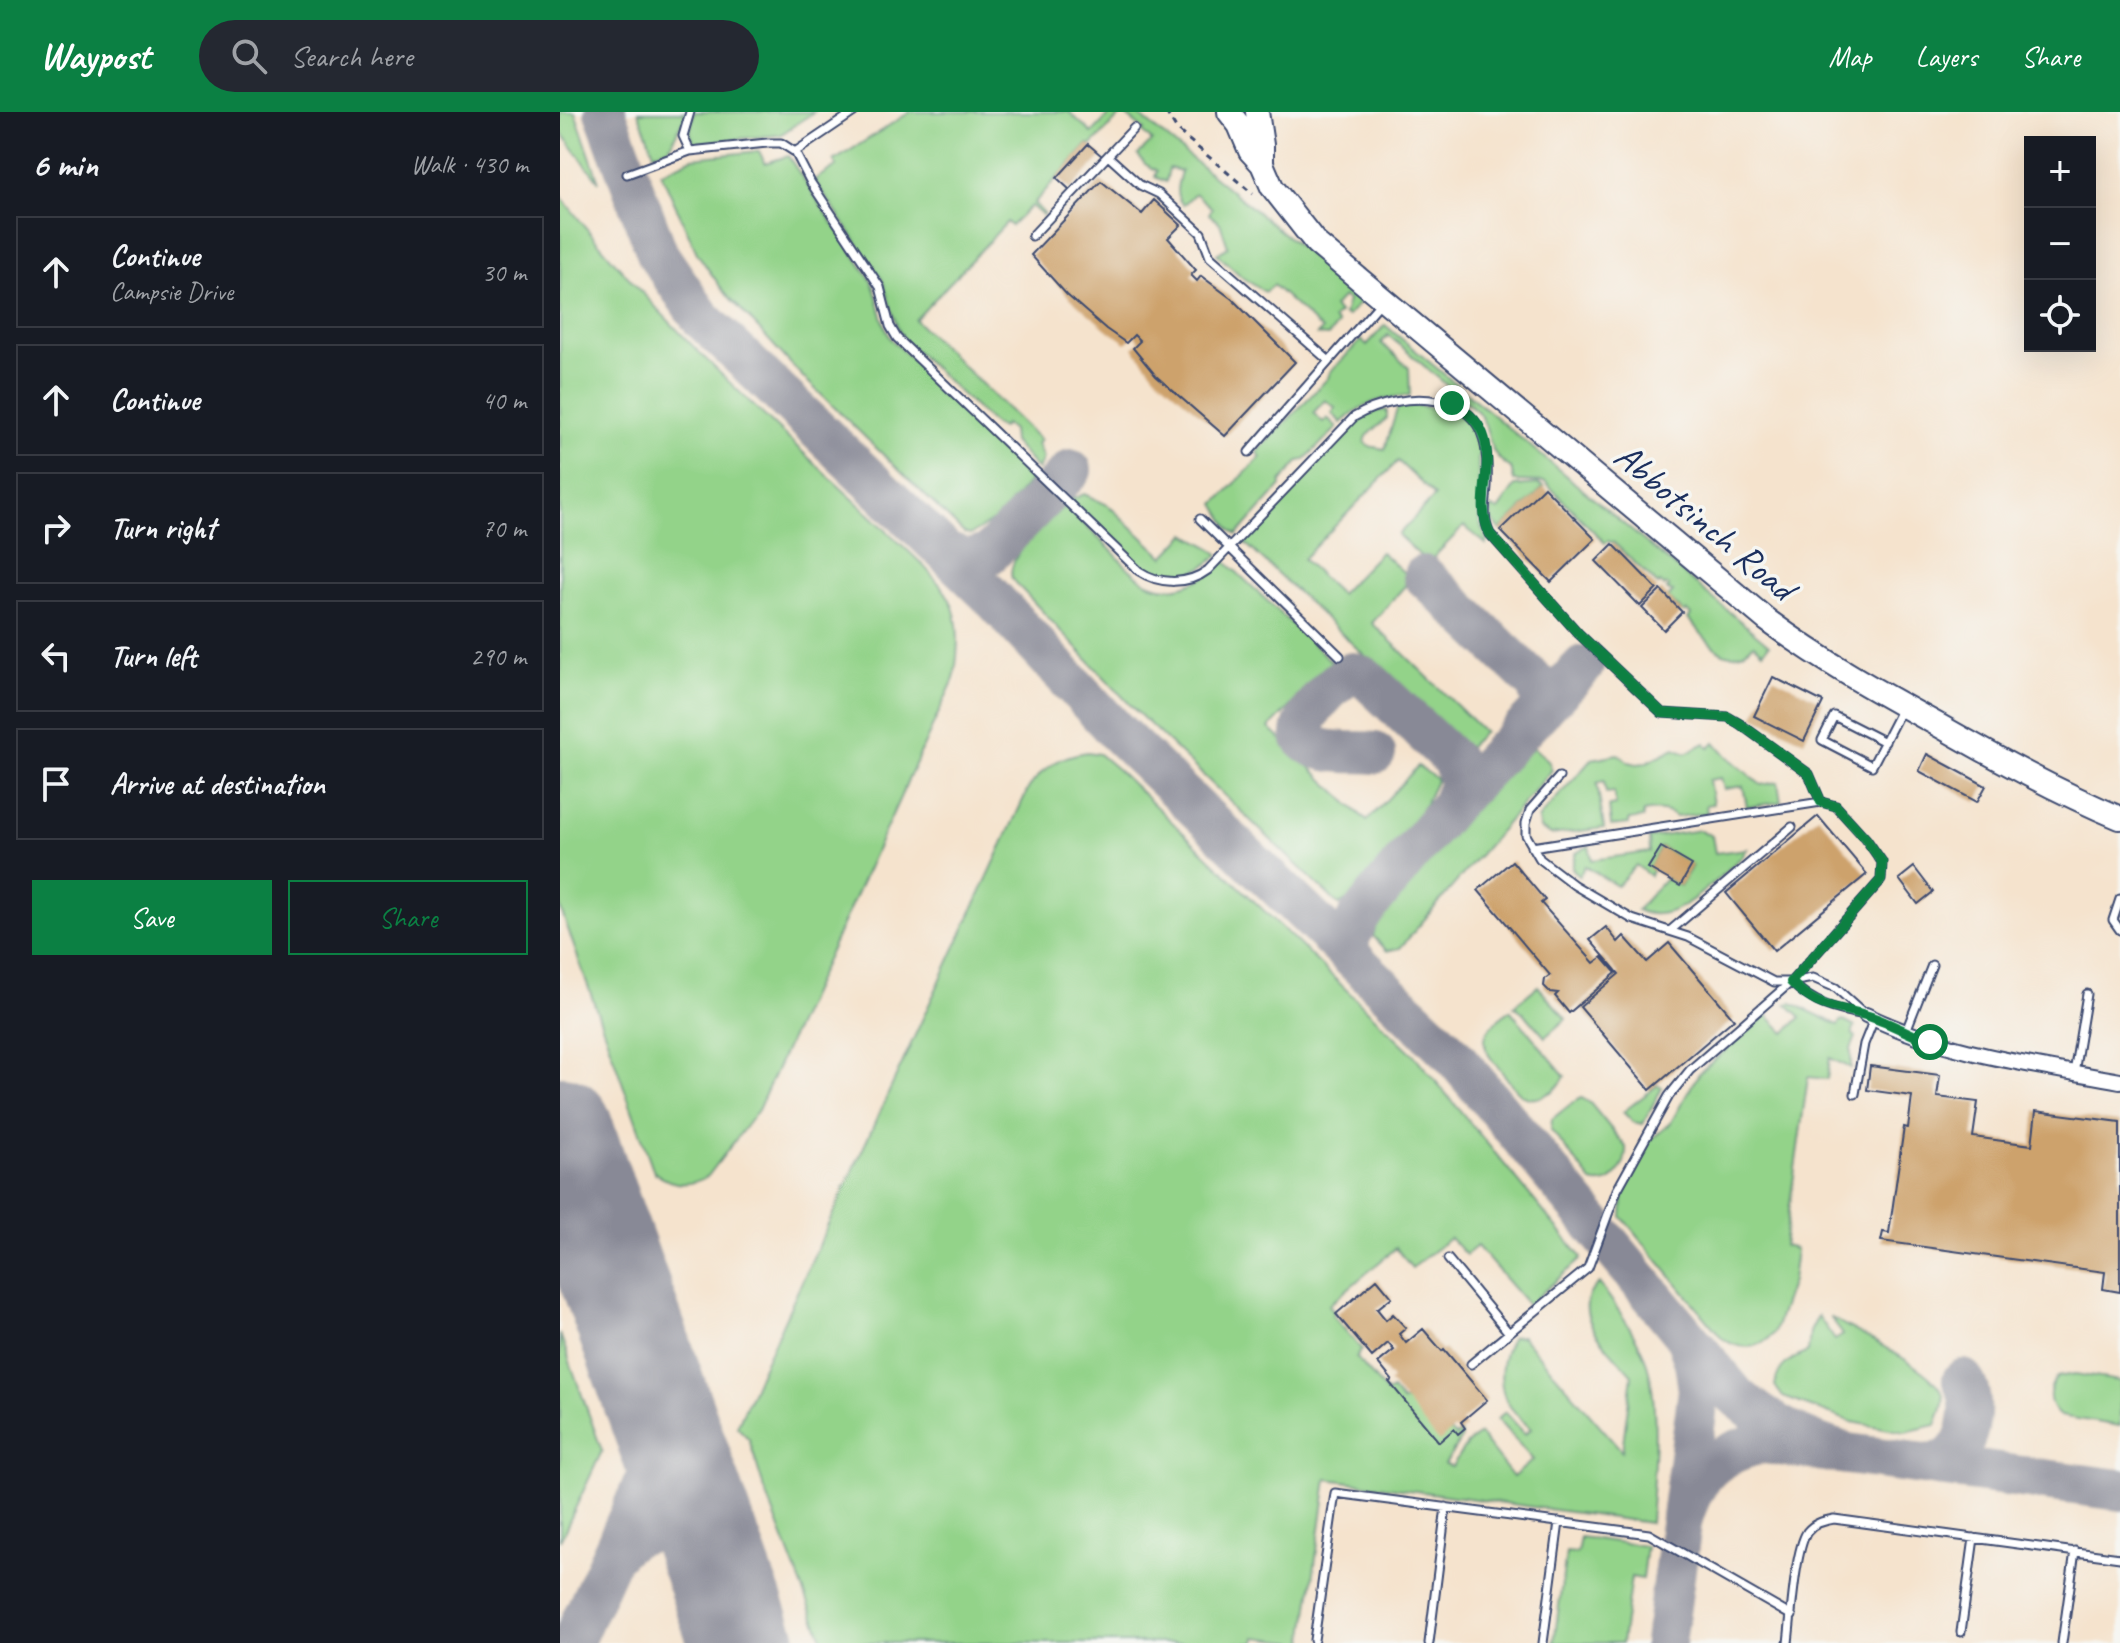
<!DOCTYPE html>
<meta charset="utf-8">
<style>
body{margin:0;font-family:Caveat,sans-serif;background:#242831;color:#f1f3f6}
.controls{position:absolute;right:24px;top:24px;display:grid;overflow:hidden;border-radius:0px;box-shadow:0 8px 32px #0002}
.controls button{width:72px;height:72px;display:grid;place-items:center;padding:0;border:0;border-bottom:2px solid #363941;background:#171b24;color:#f1f3f6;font:40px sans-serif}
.stop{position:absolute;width:24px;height:24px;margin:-18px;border:6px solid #0b8043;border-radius:50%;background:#fff}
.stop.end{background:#0b8043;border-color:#fff;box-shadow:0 2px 8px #0008}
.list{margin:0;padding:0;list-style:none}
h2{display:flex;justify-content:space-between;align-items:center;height:104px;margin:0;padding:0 32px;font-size:34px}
h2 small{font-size:26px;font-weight:400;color:#9ea1a6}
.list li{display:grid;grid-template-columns:52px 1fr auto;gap:24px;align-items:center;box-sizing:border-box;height:112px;margin:0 16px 16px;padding:0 16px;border:2px solid #363941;border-radius:0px}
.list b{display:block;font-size:30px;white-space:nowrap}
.list p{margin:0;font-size:26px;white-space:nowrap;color:#9ea1a6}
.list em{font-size:26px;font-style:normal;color:#9ea1a6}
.actions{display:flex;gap:16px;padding:24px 32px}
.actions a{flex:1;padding:18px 0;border:2px solid #0b8043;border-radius:0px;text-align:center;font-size:28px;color:#0b8043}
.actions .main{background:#0b8043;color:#fff}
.icon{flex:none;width:44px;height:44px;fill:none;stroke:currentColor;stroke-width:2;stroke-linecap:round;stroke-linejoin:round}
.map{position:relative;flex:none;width:1560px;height:1531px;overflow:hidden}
header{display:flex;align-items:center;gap:48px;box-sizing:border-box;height:112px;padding:0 40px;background:#0b8043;color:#fff}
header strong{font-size:38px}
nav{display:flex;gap:44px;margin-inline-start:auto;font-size:28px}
.search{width:560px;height:72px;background:#242831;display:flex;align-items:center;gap:20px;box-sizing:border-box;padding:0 28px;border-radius:44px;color:#9ea1a6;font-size:30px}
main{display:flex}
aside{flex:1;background:#171b24}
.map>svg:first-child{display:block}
</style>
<header>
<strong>Waypost</strong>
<div class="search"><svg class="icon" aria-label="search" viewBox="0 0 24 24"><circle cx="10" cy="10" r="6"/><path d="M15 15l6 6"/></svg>Search here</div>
<nav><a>Map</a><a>Layers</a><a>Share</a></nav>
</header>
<main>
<aside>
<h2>6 min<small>Walk · 430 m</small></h2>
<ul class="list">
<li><svg class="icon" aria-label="ahead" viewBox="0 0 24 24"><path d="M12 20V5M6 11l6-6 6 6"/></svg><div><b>Continue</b><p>Campsie Drive</p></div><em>30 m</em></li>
<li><svg class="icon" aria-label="ahead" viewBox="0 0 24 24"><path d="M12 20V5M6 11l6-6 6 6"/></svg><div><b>Continue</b></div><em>40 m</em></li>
<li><svg class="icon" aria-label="right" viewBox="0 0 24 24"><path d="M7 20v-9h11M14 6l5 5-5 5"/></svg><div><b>Turn right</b></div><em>70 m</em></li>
<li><svg class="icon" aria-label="left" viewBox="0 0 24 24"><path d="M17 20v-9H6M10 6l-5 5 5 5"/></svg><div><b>Turn left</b></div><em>290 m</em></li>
<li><svg class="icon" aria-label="arrive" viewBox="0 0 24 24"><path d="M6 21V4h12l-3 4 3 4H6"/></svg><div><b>Arrive at destination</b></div></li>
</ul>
<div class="actions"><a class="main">Save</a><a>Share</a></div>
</aside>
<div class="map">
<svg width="1560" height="1531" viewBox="0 0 1560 1531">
<rect width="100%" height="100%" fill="#f6f6f2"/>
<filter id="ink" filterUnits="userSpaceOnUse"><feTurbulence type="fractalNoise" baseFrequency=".0125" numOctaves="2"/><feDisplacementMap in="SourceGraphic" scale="16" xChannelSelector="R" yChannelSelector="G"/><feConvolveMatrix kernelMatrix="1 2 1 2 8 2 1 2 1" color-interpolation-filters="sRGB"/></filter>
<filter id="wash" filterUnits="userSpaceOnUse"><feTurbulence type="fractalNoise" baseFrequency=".006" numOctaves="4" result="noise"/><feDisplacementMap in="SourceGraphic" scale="32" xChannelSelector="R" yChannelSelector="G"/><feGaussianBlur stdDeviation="1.8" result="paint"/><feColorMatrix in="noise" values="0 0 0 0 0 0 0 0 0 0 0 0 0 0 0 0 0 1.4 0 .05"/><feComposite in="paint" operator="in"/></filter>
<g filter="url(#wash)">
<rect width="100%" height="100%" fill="#f5e3cd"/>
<path fill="#93d389" stroke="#578174" stroke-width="2" d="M0,0H15L39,70L0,19Z
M78,0H127L109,36L94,41Z
M134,0H254L220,23L134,31L130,20Z
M350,0H509L532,21L552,0H575L794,179L798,183L800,190L788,204L784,203L788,188L783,185L773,195L779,201L773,207L778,212L768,224L757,223L762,218L713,173L705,180L683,166L657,142L668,135L660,111L649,102L652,96L635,81L623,93C613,82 618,72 621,59L609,56L606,70L595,65L597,59L585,52L578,43L592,29L582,20L584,18L563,1L531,34L528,32L474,91L484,102L482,103L471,94L451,114L447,110L355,208L480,328L477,332L483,346L478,358L453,330L452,318L445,312L442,316L433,312L346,230L338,217L322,167L254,68L276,54L274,49Z
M199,39L205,51L228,44L311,168C320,187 320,208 331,227L473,365L438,406L410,423L404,421L242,264L162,177L137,141L101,61L132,46Z
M0,83C105,220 237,333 361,451C371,462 382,473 389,486C402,509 398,543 394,567L198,998L148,1064C129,1075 111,1074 94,1060L0,795Z
M825,213L1209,533L1203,540L1194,532C1165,560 1149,528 1128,507L1131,503L1127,499L1124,501L1108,486L1113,480L1107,478L1109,474L1107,473L1104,475L1100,471L1098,473L1054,431L1048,429L1045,431L1041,427L985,370L954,369L951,356C922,338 935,323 918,300L828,223L821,231L849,256L850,283C821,286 802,291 781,311L772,301L776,296L765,288L753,301L763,310L768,306L777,316L744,348L739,349L721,370V374L677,423L670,417L655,392L701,345L697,340L768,266L770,260L801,228L807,233Z
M852,293L898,299C915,307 918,326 921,343L918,344L919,409L927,428L926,432L904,414L868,451L838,423L875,384L838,349L743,447L780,482L821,440L851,467L812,511L924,620L905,638L683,429L797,308L817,299L827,298V306L807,324L805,330L808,334L825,337L838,294Z
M978,372L984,375L940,418L931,407V396L938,398L955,374Z
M524,382L548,393L604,445L626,422L650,435L659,443C597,498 554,431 510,388Z
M504,393C519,407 534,422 549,436C560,447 572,462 586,470C614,485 645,468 665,449L773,551L709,616L807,709L858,654L877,667C855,715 826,768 779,793L576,599L452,467C445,445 487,406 504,393Z
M967,630L988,648L992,658L840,836L827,839L813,824L819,803L962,632Z
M1155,630L1167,644L1201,673L1218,670L1221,690L1187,695L1183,674L1164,677L1161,666L1149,668L1153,692L1146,693L1147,701L1116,705C1106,697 1095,698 1083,700V706L1069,708V712L1051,714L1049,694L1056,693L1054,680L1046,681L1044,669L1037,671L1044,716L991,723L980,717L978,708L982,702L1032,647L1058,642L1069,650L1077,652L1085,651L1115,636L1126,641L1145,631L1149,636Z
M528,640L539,642L558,658L854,943L1021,1145L1020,1148L968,1193L917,1134L906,1143L890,1126L852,1156L836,1136L769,1193L774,1200L772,1203L802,1238L796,1245L827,1281L832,1278L842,1290L845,1289L896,1324L900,1321L902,1325L885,1352L892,1354L906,1333L919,1322L953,1365L973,1348L937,1307L945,1300L965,1322L971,1317C963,1309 955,1302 949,1293C936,1275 941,1242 952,1225L962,1224L1062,1339L1072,1263C1052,1239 1004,1200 1039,1171C1058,1197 1083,1230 1090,1263C1099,1310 1093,1363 1090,1411L767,1367L744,1531L696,1525L695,1531H264L203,1373L189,1327L177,1315L200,1261L468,677C483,655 501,643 528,640Z
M1140,718L1152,724L1155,741L1187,737L1182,745C1154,768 1115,817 1077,798L1106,766L1120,774L1132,754L1101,735L1089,755L1092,758L1090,764L1076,753L1057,774L1025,754L1019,764L1012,756L1016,741L1029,734L1032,748L1090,740L1089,726Z
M978,874L1006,907L985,925L964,901L954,894Z
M1232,891L1278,913L1282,908L1295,915L1292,922L1296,925L1291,937V956L1270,946L1267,967L1248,965L1224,1134L1236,1137L1232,1169L1214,1221C1200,1238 1180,1239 1162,1226L1062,1105L1063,1085L1090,1028L1110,1012L1139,961L1207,903L1225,921L1241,905L1227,892Z
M950,898L1005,964C1001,973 996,978 987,982C964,995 956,977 942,960C935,951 923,940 925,927C927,914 941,906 950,898Z
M1098,973L1102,976L1083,1012L1073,1010L1063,1000Z
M1022,986L1030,991L1066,1035C1067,1053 1053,1077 1032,1070L991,1018L992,1007L1012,991Z
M1258,1204L1275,1228L1283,1223L1270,1205C1294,1219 1376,1258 1383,1283C1385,1293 1379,1304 1376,1313L1345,1320L1292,1310L1223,1285L1215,1274C1217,1254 1230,1247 1248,1240L1250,1220Z
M0,1222L42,1339L0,1429Z
M1515,1262L1560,1269V1314L1500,1304C1487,1294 1487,1277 1497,1265Z
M1020,1425L1086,1434L1082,1467L1071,1465L1062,1531H994L1006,1440L1017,1441Z"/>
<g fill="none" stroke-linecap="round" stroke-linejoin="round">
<path stroke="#888996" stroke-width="42" d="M45,0L98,143L141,206L428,481L556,619L892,942L1174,1282C1206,1310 1241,1328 1282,1340
M387,441L407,449L429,442L511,358
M864,464L975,570L983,588L978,601
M815,641C793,639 755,644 742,625C740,605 774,569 792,561L805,565L893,648L900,672L892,692
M790,843L788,829L798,806L892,692L1023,554
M1372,1353C1377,1351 1385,1349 1390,1346C1411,1329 1416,1289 1403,1268
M1121,1410C1134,1364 1155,1340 1204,1331L1560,1378
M51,1445C57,1439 63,1432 70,1427C92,1413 125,1419 142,1437C150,1445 154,1456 160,1465
M12,1531L94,1350C101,1319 99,1302 90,1272
M1105,1531L1139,1278L1135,1250L1128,1231"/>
<path stroke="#888996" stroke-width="106" d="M0,1017L183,1531"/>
</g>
<g id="blocks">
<path fill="#cda26c" d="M528,32L542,44L510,78L497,66Z
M541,69L582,102L594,88L621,113L608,126L636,158L631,163L637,169L641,164L672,187L735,250L665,324L596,264L573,236L580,229L574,223L566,231L546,217L507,183L471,143Z
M984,375L1035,427L991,470L940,418Z
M1053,432L1097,477L1080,494L1036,449Z
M1101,478L1122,500L1104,518L1082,496Z
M1213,565L1263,590L1244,629L1194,604Z
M1367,642L1426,674L1417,690L1359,659Z
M1258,704L1307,762L1214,839L1166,781Z
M1101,735L1132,753L1120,774L1088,756Z
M952,749L985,788L981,791L1034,851L1042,845L1056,861L1009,901L995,884L998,881L990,880L984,874L985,867L990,863L918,778Z
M1354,755L1373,780L1358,792L1339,767Z
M1046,815L1058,830L1064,824L1087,850L1109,831L1174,907L1090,978L1020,895L1059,862L1030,828Z
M1310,954L1380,963L1377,985L1418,990L1413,1025L1472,1033L1476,999L1560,1010V1180L1543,1177L1545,1160L1321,1129L1323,1120L1329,1121L1344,1015L1348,1016L1352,984L1307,978Z
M817,1167L832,1185L817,1197L826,1208L833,1202L846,1216L839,1222L846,1231L863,1217L882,1239L884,1237L927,1288L901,1310L905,1316L898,1322L894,1317L879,1330L829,1270L832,1268L818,1251L834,1238L828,1231L812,1245L776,1202Z"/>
</g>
</g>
<g filter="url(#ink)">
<use href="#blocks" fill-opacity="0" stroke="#3c4a6f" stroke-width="2"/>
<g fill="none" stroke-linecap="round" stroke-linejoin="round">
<g stroke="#3c4a6f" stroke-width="11">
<path id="lane" d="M130,0L123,24L130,39
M235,40L294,0
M548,44L580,73L599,82L641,121L650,145L768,248
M67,62L130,39L207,31H221L235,40L251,71L320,175L330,214L337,226L579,459C600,473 628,473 648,458L794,305C818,291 850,284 878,289C924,297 929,332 927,374C926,392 922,406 930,422L1018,521L1102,601L1168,605L1180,612L1249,662L1261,690L1276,694L1306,727L1322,750L1321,768L1231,870L1130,958L1109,984L1057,1078L1028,1156L911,1252
M472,124L574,16
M689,340L822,189
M640,407L780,544
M1325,630L1274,604L1262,628L1312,654L1342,596
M999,665L970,698L966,711V723L980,747L1014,773L1072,807L1128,825L1214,870H1231
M972,735L1261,690
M1560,787L1553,808L1560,818
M1111,818L1232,715
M1253,866L1276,876L1306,903C1275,898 1253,892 1231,870Z
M1346,919L1372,853
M1514,961L1527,882
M1295,982L1304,932L1314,907
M888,1147L949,1221
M1401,1520L1414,1426
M754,1528L775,1381L1089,1422L1232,1504
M869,1531L886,1395
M983,1531L999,1410
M1228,1531C1231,1506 1235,1438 1247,1420C1254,1411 1263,1409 1274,1407L1560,1446
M1502,1531L1515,1439"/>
</g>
<g stroke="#3c4a6f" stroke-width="18">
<path id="street" d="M1306,903C1386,942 1473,953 1560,969"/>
</g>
<g stroke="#3c4a6f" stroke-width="26">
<path id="secondary" d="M669,0L679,13L690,39L702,52L712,75L756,131L1207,508C1262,549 1320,581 1380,614C1438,647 1498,680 1560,706
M697,0L702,33V51"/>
</g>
<path stroke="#3c4a6f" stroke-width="3" stroke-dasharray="6 6" stroke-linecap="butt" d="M606,0L617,18L693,82"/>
<use href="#lane" stroke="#fff" stroke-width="7"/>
<use href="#street" stroke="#fff" stroke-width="14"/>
<use href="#secondary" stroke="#fff" stroke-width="22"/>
</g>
</g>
<g fill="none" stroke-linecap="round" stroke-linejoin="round" filter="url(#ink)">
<path stroke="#0b8043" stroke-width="10" d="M892,291C956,324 908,380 930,422L1018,521L1102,601L1168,605L1180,612L1249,662L1261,690L1276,694L1306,727L1322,750L1321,768L1231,870C1259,898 1271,893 1305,903C1327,909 1348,922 1370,930"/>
</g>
<g text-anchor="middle" stroke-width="7" stroke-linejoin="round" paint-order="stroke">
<g font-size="38" fill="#1b2f5e" stroke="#f6f6f2">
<text transform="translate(1145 409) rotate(40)" y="13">Abbotsinch Road</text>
</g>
</g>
</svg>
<div class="controls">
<button>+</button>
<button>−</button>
<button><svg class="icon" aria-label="locate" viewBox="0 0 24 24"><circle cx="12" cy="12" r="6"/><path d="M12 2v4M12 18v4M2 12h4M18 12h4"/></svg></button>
</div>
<div class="stop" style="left:1370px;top:930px"></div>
<div class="stop end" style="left:892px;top:291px"></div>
</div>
</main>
